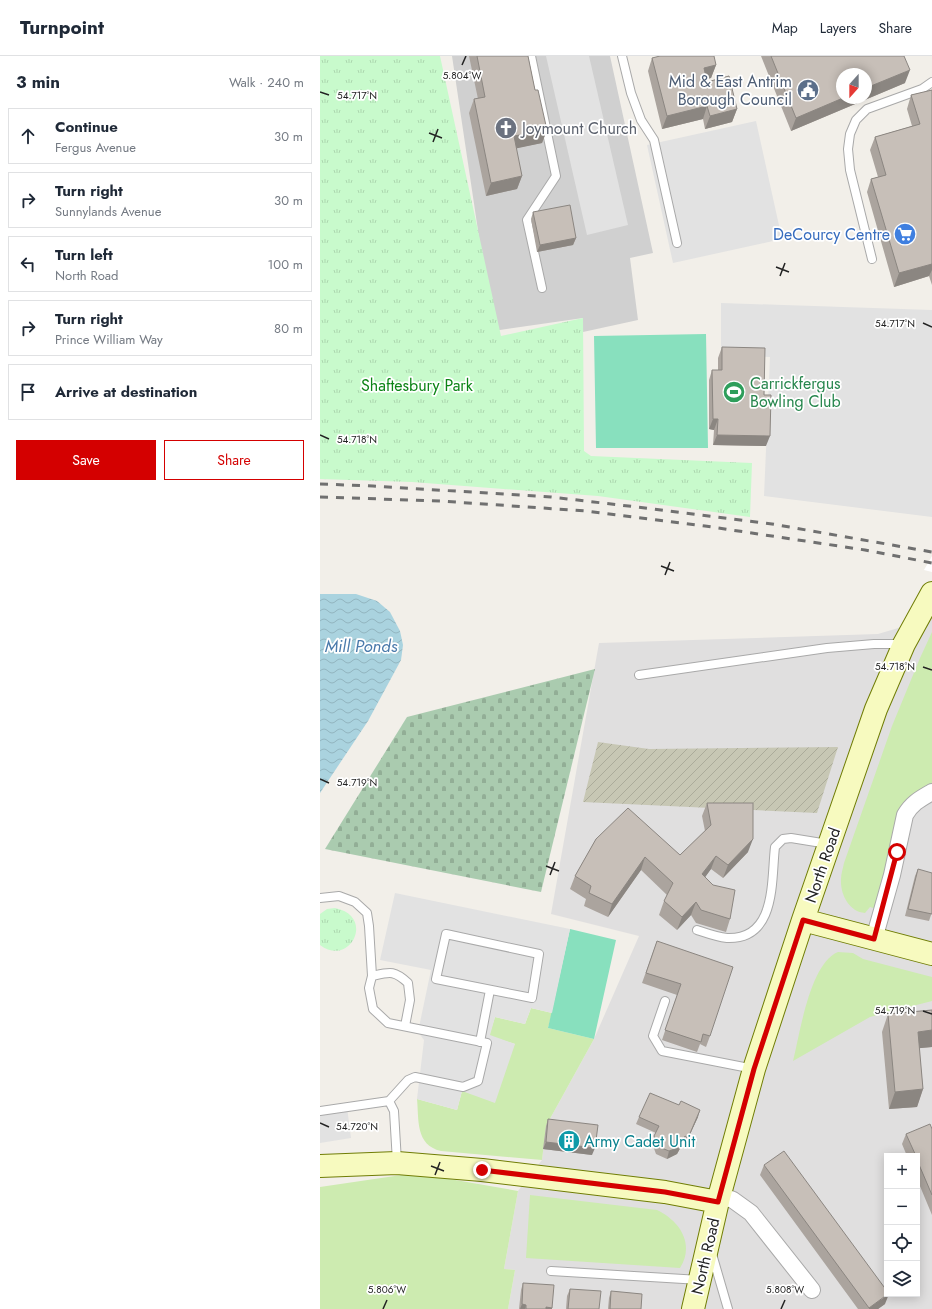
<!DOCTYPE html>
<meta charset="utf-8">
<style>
body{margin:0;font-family:Jost,sans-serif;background:#f6f6f7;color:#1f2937}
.controls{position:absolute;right:12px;bottom:12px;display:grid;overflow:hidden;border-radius:0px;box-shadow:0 2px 10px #0003}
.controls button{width:36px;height:36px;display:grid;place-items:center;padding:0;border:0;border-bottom:1px solid #e0e1e3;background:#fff;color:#1f2937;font:20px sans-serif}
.compass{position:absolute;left:516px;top:12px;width:36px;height:36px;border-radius:50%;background:#fff;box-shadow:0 2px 10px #0003;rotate:201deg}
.stop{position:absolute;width:12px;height:12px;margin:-9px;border:3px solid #d40000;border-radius:50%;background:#fff}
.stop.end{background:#d40000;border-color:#fff;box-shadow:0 1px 4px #0008}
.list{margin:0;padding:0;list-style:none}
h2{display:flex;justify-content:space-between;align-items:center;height:52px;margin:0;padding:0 16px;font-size:17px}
h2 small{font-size:13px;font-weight:400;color:#747a83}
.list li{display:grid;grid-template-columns:26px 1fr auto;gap:12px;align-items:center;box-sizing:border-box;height:56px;margin:0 8px 8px;padding:0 8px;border:1px solid #e0e1e3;border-radius:0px}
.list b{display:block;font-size:15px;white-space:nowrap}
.list p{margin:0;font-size:13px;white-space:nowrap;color:#747a83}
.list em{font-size:13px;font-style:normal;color:#747a83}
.actions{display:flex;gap:8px;padding:12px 16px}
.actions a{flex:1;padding:9px 0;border:1px solid #d40000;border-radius:0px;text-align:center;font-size:14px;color:#d40000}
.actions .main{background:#d40000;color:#fff}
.icon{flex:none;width:22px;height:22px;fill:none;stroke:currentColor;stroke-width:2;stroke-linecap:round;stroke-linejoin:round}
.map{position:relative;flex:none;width:612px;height:1253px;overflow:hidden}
header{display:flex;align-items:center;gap:24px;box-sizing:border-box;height:56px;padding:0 20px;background:#fff;border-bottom:1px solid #e0e1e3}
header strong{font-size:19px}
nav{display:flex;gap:22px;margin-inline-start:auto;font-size:14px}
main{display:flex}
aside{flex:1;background:#fff}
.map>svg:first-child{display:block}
</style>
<header>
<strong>Turnpoint</strong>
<nav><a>Map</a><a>Layers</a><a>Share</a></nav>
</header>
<main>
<aside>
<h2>3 min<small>Walk · 240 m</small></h2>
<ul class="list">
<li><svg class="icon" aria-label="ahead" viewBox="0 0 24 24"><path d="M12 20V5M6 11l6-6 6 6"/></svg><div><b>Continue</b><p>Fergus Avenue</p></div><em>30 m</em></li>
<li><svg class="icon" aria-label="right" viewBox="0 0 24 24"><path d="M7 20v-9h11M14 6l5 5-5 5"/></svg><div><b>Turn right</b><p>Sunnylands Avenue</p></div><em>30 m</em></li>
<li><svg class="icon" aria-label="left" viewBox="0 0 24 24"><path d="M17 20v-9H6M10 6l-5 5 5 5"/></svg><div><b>Turn left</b><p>North Road</p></div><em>100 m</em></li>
<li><svg class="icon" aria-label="right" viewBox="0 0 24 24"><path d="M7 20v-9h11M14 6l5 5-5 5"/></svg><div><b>Turn right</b><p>Prince William Way</p></div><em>80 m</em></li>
<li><svg class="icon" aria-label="arrive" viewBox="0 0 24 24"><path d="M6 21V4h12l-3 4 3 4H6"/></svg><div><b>Arrive at destination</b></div></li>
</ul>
<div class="actions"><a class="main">Save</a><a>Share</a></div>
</aside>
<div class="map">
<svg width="612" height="1253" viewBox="0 0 612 1253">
<defs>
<pattern id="construction-furrows" width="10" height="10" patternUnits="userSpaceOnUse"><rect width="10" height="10" fill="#c7c7b4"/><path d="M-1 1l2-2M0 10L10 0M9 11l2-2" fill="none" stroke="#abab9a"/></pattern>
<pattern id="cemetery-stones" width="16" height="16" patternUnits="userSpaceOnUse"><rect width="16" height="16" fill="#aacbaf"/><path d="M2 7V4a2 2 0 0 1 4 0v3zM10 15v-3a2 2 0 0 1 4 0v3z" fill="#92ae96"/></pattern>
<pattern id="park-tufts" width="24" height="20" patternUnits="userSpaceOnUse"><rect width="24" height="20" fill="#c8facc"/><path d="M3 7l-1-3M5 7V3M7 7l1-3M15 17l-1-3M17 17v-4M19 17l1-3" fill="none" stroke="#acd6af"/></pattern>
<pattern id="water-waves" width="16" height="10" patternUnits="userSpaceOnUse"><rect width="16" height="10" fill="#aad3df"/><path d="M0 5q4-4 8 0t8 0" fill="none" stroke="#92b5bf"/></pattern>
</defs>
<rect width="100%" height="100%" fill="#f2efe9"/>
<path fill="#e0dfdf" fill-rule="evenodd" d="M612,562V1253H188L195,1214L184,1213L198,1135L222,1104L226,1070L274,983L319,880L231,858L279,587L558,578ZM567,1100H597V1238H567Z"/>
<path fill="#d0d0d0" d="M132,0H290L333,197L310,202L318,264L263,276V262L173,275Z"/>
<path fill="url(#construction-furrows)" d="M278,686L329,693L518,691L497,757L263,746Z"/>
<path fill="#cdebb0" d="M612,576V730L591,741L556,853L550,851L545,857C529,856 520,838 521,823C521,818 523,812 524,807L572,670L600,602Z
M518,896L533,897L543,903L612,921V945L550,961L473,1005C480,977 490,907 518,896Z
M211,952L232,957L228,972L274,983L226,1070L222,1104L121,1095C95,1089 99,1063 97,1043L137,1054L142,1035L195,988L169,980L175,961L205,968Z
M95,1117L198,1135L184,1213L195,1214L188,1253H0V1131Z
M210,1139L337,1154C360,1165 375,1188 360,1212L206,1202Z"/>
<path fill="url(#cemetery-stones)" d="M275,613L221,836L5,793L87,661Z"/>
<path fill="url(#park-tufts)" d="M0,0H120L181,280L263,262L264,395L271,400L432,407L430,461L278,440L92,426L0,423Z
M15,852C56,860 30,912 0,889V858L7,853Z"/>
<path fill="#88e0be" d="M386,278L388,392H276L274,280Z
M250,873L296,884L274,983L228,972Z"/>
<path fill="#e2e2e2" d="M226,0H269L308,169L267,179Z
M436,65L462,183L353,207L327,89Z
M401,247L612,254V461L444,440L450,301L401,299Z
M75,837L250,873L232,957L211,952L205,968L175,961L170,979L195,988L175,1047L142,1035L137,1054L97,1043L104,984L98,976L111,914L60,904Z
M27,1051L31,1082L0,1087V1054Z"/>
<path fill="url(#water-waves)" d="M0,538H36L57,545L70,556L80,575L83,589L81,604L48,665L0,737Z"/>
<path fill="#fff" d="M612,500V516L604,514Z"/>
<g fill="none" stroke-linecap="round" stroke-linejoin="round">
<g stroke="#a9a9a9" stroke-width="10">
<path id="lane" d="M211,0L236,120L207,164L222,232
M302,0L311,37L321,64L334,84L357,187
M552,203L530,114L528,93L530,78L536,64L547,53L602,33L612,26
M319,619L507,592L554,588H582
M0,842L19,840L35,846L47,857L49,870L52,920L49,932L53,953L68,967L167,987L158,1025L143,1031L95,1021L88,1024L69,1045
M377,874C386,877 397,881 407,882C457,884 451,824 455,791L463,783L471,782L508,788
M126,878L219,898L212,942L116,923Z
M52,920C70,916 74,914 88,927L90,944L85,970
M345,945L333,980L342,995L434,1013
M160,986L170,934
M0,1055L69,1045L74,1055L77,1106
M392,1198L408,1253
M231,1215L380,1224"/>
</g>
<g stroke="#a9a9a9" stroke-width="18">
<path id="street" d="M554,883L572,819L585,759C592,747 600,743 612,736
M400,1139L413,1144L431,1157L492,1234"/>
</g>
<g stroke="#707d05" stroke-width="24">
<path id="secondary" d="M483,864L612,898
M0,1110L77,1107L162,1114L345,1136L398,1146
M373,1253L398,1145L434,1013L483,864L556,653L584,588L612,537"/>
</g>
<use href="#lane" stroke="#fff" stroke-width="8"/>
<use href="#street" stroke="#fff" stroke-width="16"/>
<use href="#secondary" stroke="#f7fabf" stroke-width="22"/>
<path stroke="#707070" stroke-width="3" stroke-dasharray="8 8" stroke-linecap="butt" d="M0,428L53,430L231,441L317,451L452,468L612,496
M0,441L120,445L266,455L385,470L545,494L612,507"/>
</g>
<path fill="#aba49e" d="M149,0H208L215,34L227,74L222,87L196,92L202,120L197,133L166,140L149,57L154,43H158Z
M441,0H584L585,27L471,75Z
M332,2L396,9L391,22L386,23L387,26L417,53L412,66L385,73L383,63L342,73L328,15Z
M612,34V229L609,220L574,231L547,136L551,123L558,121L550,94L555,81L592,70L587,53L591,39Z
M213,156L256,182L253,189L217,196L211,163Z
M402,291L444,339L446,390L393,389L394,374L389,373V324L392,314H398V302Z
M387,747L428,796L403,822L391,813L385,821L410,863L406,876L376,867L371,859L357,874L339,859L344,845L347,839L321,814L288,861L264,850L266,843L250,833L255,820L276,783L360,799L385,775L382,760Z
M598,813L612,856L609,865L585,860L595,820Z
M337,885L390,980L386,991L380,988L377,996L342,984L357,939L322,927Z
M612,954V991L599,992L603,1033L597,1051L569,1053L562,976L568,958Z
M319,1061H378L365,1089L363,1087L357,1098L347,1103L336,1098L332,1087L336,1077L316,1068Z
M228,1063L272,1099L223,1093L226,1070Z
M612,1073V1159L597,1123V1100H587L582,1088L586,1078Z
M444,1109L565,1248L558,1253H538L440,1119Z
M203,1227L232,1252V1253H199L201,1234Z
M250,1233L279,1253H246L247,1240Z
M291,1235L321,1253H288L289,1242Z"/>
<path fill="#8b8681" d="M396,9L391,22L379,25L384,12Z
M590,14L585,27L471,75L476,62L523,42H546V32Z
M387,50L383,63L342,73L347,60Z
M417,53L412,66L385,73L390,60Z
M227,74L222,87L189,94L194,80Z
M202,120L197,133L166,140L171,127Z
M256,182L253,189L217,196L220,189Z
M612,208V214L609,220L574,231L579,217Z
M393,363H398L394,374L389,373Z
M397,379L450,380L446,390L393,389Z
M433,783L428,796L403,822L408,809Z
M396,800L391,813L378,831L382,818Z
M325,801L321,814L288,861L292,848Z
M376,846L371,859L357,874L362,861Z
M612,974V991L591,993L598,976Z
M603,1033L597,1051L569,1053L575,1036Z
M380,1054L378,1061L365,1089Z
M365,1080L363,1087L357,1098L347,1103L349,1095Z
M226,1086L275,1092L272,1099L223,1093Z
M569,1238L565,1248L558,1253H549V1252Z
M202,1248L206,1249L205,1253H200Z
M226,1251L232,1252V1253H226Z"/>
<path fill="#c7bfb8" stroke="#8b8681" d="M157,0H208L215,34H218L227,74L194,80L202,120L171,127L154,43L165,41Z
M340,0H394L396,9L384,12L387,26L409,20L417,53L390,60L387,50L347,60L332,2Z
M451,0H584L590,14L546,32V18H522V42H523L476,62Z
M612,34V208L579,217L551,123L566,119L555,81L600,68L591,39Z
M250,149L256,182L220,189L213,156Z
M402,291L445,292L444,339H451L450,380L397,379L398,363H393L392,314H402Z
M387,747H433V783L408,809L396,800L382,818L393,829L415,834L410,863L381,854L376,846L362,861L344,845L353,827L325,801L292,848L269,837L271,830L255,820L276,783L308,752L360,799L391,769Z
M598,813L612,817V858L588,853Z
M337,885L413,911L390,980L383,978L381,986L345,974L361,928L326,917Z
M612,954V974L598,976L603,1033L575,1036L568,958Z
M330,1037L359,1049L361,1045L380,1054L368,1082L365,1080L360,1091L349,1095L339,1091L334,1080L339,1070L319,1061Z
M228,1063L278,1069L275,1092L226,1086Z
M610,1068L612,1073V1139L597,1104V1100H596L586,1078Z
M464,1095L567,1235V1238H568L549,1252L444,1109Z
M203,1227L234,1229L232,1252L226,1251V1253H206V1249L202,1248Z
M250,1233L281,1235L279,1253H248Z
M291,1235L322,1238L321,1253H290Z"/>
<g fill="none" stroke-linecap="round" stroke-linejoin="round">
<path stroke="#d40000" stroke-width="5" d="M162,1114L345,1136L398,1146L434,1013L483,864L554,883L577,796"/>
</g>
<path fill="none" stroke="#222" stroke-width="1.5" d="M142,9L146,0M0,36L9,39M109,77L122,82M113,86L118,73M456,211L469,216M460,220L465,207M603,267L612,271M0,379L9,383M341,510L354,515M345,519L350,506M603,611L612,614M0,723L9,727M226,810L239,815M230,819L235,806M603,955L612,958M0,1067L9,1071M111,1110L124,1115M115,1119L120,1106M63,1253L67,1244M461,1253L465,1244"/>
<defs>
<g id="civic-disc" transform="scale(1.15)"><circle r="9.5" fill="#5c6f8a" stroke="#fff"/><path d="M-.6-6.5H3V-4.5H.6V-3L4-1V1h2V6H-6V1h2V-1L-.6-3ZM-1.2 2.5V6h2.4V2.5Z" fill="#fff"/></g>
<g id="church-disc" transform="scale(1.15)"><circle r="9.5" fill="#6b7280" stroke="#fff"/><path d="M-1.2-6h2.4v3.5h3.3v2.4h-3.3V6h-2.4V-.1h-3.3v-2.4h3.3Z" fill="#fff"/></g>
<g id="supermarket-disc" transform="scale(1.15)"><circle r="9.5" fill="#3f7fe0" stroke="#fff"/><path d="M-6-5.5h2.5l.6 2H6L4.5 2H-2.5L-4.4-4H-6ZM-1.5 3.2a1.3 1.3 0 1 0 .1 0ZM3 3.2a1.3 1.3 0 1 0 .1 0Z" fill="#fff"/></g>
<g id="stadium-disc" transform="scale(1.15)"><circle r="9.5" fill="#2e9e5b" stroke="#fff"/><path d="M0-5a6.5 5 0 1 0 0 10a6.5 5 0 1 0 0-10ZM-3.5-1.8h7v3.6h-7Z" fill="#fff"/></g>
<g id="building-disc" transform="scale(1.15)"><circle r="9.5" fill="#0f9aa8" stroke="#fff"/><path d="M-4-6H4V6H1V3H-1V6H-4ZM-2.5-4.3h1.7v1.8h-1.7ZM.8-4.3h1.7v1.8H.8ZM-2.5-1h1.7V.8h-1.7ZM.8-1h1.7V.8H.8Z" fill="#fff"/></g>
</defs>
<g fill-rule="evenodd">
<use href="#civic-disc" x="488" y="34"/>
<use href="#church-disc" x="186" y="72"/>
<use href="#supermarket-disc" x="585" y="178"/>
<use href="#stadium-disc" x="414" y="336"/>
<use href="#building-disc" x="249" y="1085"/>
</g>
<g text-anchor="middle" stroke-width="3.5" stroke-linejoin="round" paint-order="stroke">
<g font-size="16" fill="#4e5e75" stroke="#fff" text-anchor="end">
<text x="472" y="31">Mid &amp; East Antrim<tspan x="472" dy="18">Borough Council</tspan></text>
</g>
<g font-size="16" fill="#5b616d" stroke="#fff" text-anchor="start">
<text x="202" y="78">Joymount Church</text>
</g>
<g font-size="16" fill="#366cbe" stroke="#fff" text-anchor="end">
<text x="570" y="184">DeCourcy Centre</text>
</g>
<g font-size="16" fill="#27864d" stroke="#fff" text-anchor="start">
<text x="430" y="333">Carrickfergus<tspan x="430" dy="18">Bowling Club</tspan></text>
</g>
<g font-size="16" fill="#0c8416" stroke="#fff">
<text x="97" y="335">Shaftesbury Park</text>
</g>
<g font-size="16" fill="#222" stroke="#fff">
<text transform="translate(502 809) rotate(-71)" y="6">North Road</text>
<text transform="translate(385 1200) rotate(-77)" y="6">North Road</text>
</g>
<g font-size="16" fill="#0d838f" stroke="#fff" text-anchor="start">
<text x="264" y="1091">Army Cadet Unit</text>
</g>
<g font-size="17" font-style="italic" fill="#4a7aab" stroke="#fff">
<text x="41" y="596">Mill Ponds</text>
</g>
</g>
<g font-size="10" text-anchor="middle" fill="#222" stroke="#fff" stroke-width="3.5" stroke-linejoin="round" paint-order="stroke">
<text x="142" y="23">5.804°W</text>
<text x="37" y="43">54.717°N</text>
<text x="575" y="271">54.717°N</text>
<text x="37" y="387">54.718°N</text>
<text x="575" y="614">54.718°N</text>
<text x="37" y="730">54.719°N</text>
<text x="575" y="958">54.719°N</text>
<text x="37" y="1074">54.720°N</text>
<text x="67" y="1237">5.806°W</text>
<text x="465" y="1237">5.808°W</text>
</g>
</svg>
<div class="controls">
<button>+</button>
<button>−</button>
<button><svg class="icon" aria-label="locate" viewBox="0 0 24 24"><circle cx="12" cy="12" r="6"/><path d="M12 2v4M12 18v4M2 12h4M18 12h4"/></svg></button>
<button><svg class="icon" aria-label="layers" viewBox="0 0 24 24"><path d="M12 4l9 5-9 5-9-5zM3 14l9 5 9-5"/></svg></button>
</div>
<svg class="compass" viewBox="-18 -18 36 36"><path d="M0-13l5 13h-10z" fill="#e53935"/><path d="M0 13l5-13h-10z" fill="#747a83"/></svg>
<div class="stop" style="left:577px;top:796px"></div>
<div class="stop end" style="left:162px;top:1114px"></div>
</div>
</main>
